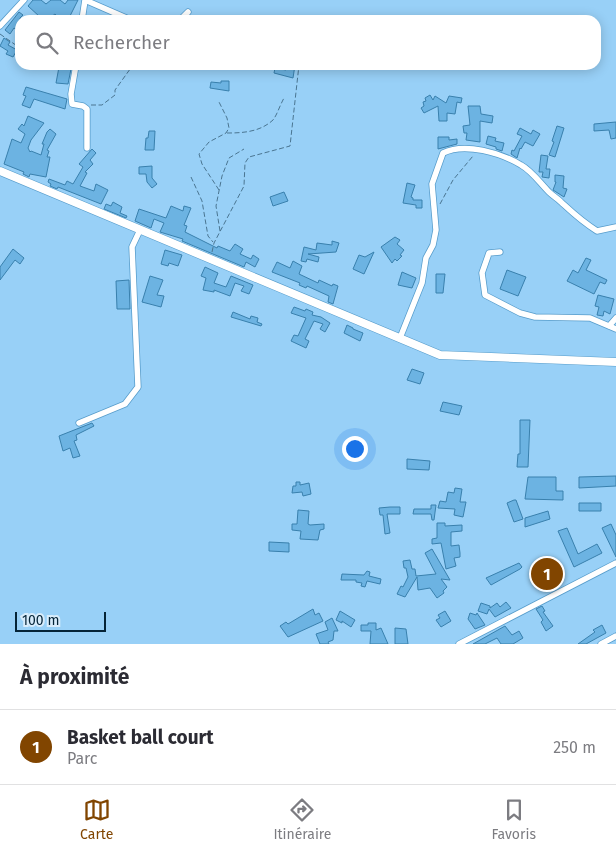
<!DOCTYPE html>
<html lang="fr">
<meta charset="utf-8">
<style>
body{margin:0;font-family:"Fira Sans",sans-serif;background:#f7f7f7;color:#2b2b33}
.scale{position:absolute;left:15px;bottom:12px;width:91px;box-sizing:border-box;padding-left:5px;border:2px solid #052437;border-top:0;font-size:14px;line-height:18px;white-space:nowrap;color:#052437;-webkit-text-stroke:4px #d8ecfb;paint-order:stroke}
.you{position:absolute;left:354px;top:448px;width:18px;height:18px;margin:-12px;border:4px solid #fff;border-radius:50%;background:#1a73e8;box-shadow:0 0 0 8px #1a73e833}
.badge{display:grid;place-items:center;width:32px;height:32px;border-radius:50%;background:#814500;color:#fff;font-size:16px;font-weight:700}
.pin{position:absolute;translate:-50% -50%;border:2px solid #fff;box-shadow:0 1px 5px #0006}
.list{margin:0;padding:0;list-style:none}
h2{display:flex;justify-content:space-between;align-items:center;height:65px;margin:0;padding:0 20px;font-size:21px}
h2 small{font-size:16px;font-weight:400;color:#7c7c81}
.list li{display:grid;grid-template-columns:32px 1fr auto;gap:15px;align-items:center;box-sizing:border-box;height:75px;padding:0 20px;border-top:1px solid #e1e1e2}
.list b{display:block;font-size:19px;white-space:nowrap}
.list p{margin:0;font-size:16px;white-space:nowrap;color:#7c7c81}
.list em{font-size:16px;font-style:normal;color:#7c7c81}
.icon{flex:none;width:28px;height:28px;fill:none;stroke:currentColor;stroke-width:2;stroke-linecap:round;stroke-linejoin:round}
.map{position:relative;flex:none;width:616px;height:644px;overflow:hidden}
.search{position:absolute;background:#fff;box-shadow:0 2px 12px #0003;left:15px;right:15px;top:15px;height:55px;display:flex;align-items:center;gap:12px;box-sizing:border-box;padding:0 18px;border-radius:15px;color:#7c7c81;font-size:19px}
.sheet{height:140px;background:#fff}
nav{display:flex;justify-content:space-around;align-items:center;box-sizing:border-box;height:70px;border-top:1px solid #e1e1e2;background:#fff;font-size:14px;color:#7c7c81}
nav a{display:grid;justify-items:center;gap:2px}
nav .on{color:#814500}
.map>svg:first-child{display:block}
</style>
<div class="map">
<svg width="616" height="644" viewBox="0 0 616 644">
<rect width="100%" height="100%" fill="#98d0f7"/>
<path fill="#d79d6e" d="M548,556L560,583L544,590L533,565Z"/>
<path fill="#6cb3e2" stroke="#3980ad" d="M33,0H41L46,4L51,0H60L65,4L68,0H78L68,20L60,17V19L55,14L47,20H36L40,17L28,6Z
M19,12L23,15L20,18V27L17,30L14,28L10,34L5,30Z
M4,38L10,42L8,45L17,50L13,57L6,54L8,51L0,46Z
M287,65H295L293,78L274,73L275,68L286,70Z
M59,67L71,69L68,84L56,83Z
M221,81H229V91L210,88L211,82L221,83Z
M26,87L67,99L65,109L34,99L30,108L22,105L26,96L23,95Z
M430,95L433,100L435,96L446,103L449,96L462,98L461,103L457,102L455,114L447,113V121H439L438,106L424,113L421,108L424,106L423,102L426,101L425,98Z
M468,106H480L481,114L493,116L492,123L480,121V142L466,140L467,133H464L463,126L470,125Z
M28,116L44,123L31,140L28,148L30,152L31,151L41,155L44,144H42L47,132L50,129L56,134L47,150L49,151L47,157H50L46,177L30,174L29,177L23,174L24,172L4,164L12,139L21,143L25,134L18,129L22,124L24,126Z
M616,122V138L611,139L609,130L594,131V124Z
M557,126L564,128L555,157L549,155L554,142L552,141Z
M520,128L531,134L533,130L540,134L533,146L525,142L521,149L520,148L517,158L511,154L512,150L514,151L522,136L517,134Z
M149,131H155L154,150H145L146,138H148Z
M488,136L496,138L495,141L504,143L502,151L496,149V147L486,144Z
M438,137H449V140L457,139V144L438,149Z
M92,149L96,153L90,160L93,164L85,172L87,173L80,186L94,191L96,184L108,190L101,204L58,187L57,189L50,186L51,184L48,182L49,179L65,185L67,181L73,184L83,167L79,164Z
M541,155L548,156L546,169H550L549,178L542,177L543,172H539Z
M152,166V178L157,184L152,188L147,182L146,174H139V167Z
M555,175L564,176L563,188L567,189L564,197L553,190L556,182H555Z
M407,183L415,185L411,197L413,198V200H422V208H416V205L403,203Z
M284,192L288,201L273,206L270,197Z
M113,202L122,207L120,213L127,216L126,218L104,209L106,204L111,206Z
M171,206L183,211L184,206L191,208L184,225L187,226L185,232L217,248L218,246L230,251L235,244L243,249L240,254L251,259L253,255L259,259L255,267L246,262L244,267L182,241L183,239L160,232L164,223L154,219L151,228L135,221L139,209L166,218Z
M395,237L400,240L397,244L404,250L400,255L402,256L397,261L395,259L392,263L381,247Z
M332,241L339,243L336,252L308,254L319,257L318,262L307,259L306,262L301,261L304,247L316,250L317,243L332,245Z
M13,249L24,258L20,264L15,260L0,280V267Z
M165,250L182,255L178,266L169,263L168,266L161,264Z
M374,252L364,274L353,269L359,255L365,257Z
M586,258L591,260L586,270L607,280L605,284L600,282L594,294L567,281L573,270L578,273Z
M293,261L302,266L299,274L318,283L319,280L332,286L333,284L338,286L333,304L328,302L329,296L307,286L306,288L299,285L300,283L272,272L277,262L290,268Z
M205,267L218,273L214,283L226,287L231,276L253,285L249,294L241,291L244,286L235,283L230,296L214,290V292L203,290L206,278L201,276Z
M507,270L526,277L518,296L500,289Z
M402,272L416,278L412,288L398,285Z
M436,274H445L443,293H436Z
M150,276L163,280L157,295L164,296L161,307L142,302Z
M129,280L130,309H117L116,281Z
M598,295L614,299L610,314L604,311L603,316L597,315L599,307L595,306Z
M294,307L305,311L306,309L313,312L312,315L321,317L330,323L325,332L320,329L323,324L314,321L305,339L309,341L306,348L291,341L294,335L298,336L306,318L291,313Z
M233,312L250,319L251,316L258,318L257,322L262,324L261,326L231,317Z
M347,325L353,328V329L363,333L360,341L344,333Z
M412,369L424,373L420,384L407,380Z
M443,402L462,406L459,415L440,411Z
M520,420H530L528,467H517L518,454H520Z
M92,423L94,426L76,435L77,440L74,441L80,456L73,458L70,448L63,451L59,436Z
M407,459L430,461L429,470L407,469Z
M616,476V486L579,488V477Z
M528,477H556V491H563V500L525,499Z
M296,482H300V485L309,483L311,494L303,496L302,492L292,493L293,486H296Z
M455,488L462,489L460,502H466L463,517L454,515L455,509L438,508L440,501L446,502L448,492L454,493Z
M514,500H516L523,519L514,522L507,503Z
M579,503H601V511H579Z
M431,505H436L434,520H432L431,514H413L414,509H431Z
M390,507H400V514H387L390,533L385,534L383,515H380L379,508Z
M298,510L309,511L308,524L310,525L324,524V529L320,530L318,540L300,539L301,531L292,530V524H297Z
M548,511L550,519L525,527V518Z
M437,523H445V526L462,525V531L451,532V546L459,545L460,553V557L454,558L456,566L446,569L441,543L432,544V539L437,538Z
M611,524L616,535V557L602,528Z
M567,528L578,554L597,544L602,553L574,567L558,531Z
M269,542L289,543V552L269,551Z
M432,549L450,580L441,579L447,587L443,591L444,593L437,598L430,588L418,590L417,577L405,597L397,594L401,586L403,587L408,577L406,568H404L403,561L410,560L412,569H415L416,576L436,574L425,553Z
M519,563L522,567L520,569L491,585L486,578Z
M367,571L370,572L369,576L381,579L380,584L367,581L365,587L361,586L362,583L356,582V580H341L342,574L364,575Z
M506,602L511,608L495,617L489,609L487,614L478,611L481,603L490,606V608L497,603L500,607Z
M542,606L545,611L543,612L553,626L546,631L541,622L543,620L536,609Z
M313,609L315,615L319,613L323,621L288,637L280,626L286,622L288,624Z
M340,611L355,620L351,627L342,621V623L336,620Z
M445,611L451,621L441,627L436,620L440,618L438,615Z
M470,613L476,615L477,613L485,625L475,629L468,619Z
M332,618L338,631H334L333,640L328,642L329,644H320L316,634L328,630L325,622Z
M368,623H376V630L381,628L388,644H370L371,631H361V625H368Z
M602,625L606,633L586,644H578L595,632L593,630Z
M505,626L512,635L519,631L523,638L513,644H501L497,638L485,644H473Z
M395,628L406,629L408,644H395Z"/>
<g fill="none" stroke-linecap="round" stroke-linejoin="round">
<g stroke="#569ccb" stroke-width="7">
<path id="street" d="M85,0L131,20
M82,20L85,0
M180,20L188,12
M0,26L24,0
M76,65L71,94L72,104L83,106L87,109V148
M500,252L489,253L482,273L485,295L520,313L535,317L590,318L616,329
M609,326L616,318
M400,338L422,283L426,258L433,245L436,230L432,184L443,153C465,142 501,153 521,165C532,171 540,183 549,192C553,196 557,198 561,202C574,214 581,221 597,231L616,227
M79,423L125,404L138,387L132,247L140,230
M459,644L616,563
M601,644L616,636"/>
</g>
<g stroke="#569ccb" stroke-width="9">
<path id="secondary" d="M0,171L440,355L616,362"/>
</g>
<path stroke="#4a7591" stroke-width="1" stroke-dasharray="5 2.5" stroke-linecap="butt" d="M0,34L20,48
M91,105H102L115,95V90L133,65
M227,133C243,133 260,132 273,120C277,115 280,105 284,98
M191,177L202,201L208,236L213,242
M219,190L202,164L199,154L209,142L226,133L229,128L227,118L219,102
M440,204L453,180L473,156
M220,231L216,206L222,176L229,158L244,149
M212,252L214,243L244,186L245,163L249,157L290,146L299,65"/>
<use href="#street" stroke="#fff" stroke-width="5.5"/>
<use href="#secondary" stroke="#fff" stroke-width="8"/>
</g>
</svg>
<div class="scale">100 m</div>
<div class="you"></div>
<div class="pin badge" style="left:547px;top:574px">1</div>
<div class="search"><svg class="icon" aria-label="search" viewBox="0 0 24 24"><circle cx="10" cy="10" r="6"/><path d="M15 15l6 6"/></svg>Rechercher</div>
</div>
<section class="sheet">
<h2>À proximité<small></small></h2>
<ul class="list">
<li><span class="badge">1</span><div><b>Basket ball court</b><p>Parc</p></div><em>250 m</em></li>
</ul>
</section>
<nav>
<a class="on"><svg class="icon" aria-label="map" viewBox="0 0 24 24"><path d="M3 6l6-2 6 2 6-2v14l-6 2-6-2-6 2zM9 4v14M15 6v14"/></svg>Carte</a>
<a><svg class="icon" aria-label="directions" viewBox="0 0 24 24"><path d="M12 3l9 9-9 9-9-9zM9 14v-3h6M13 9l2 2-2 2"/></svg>Itinéraire</a>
<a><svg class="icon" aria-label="saved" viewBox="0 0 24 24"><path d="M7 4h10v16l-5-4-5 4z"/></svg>Favoris</a>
</nav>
